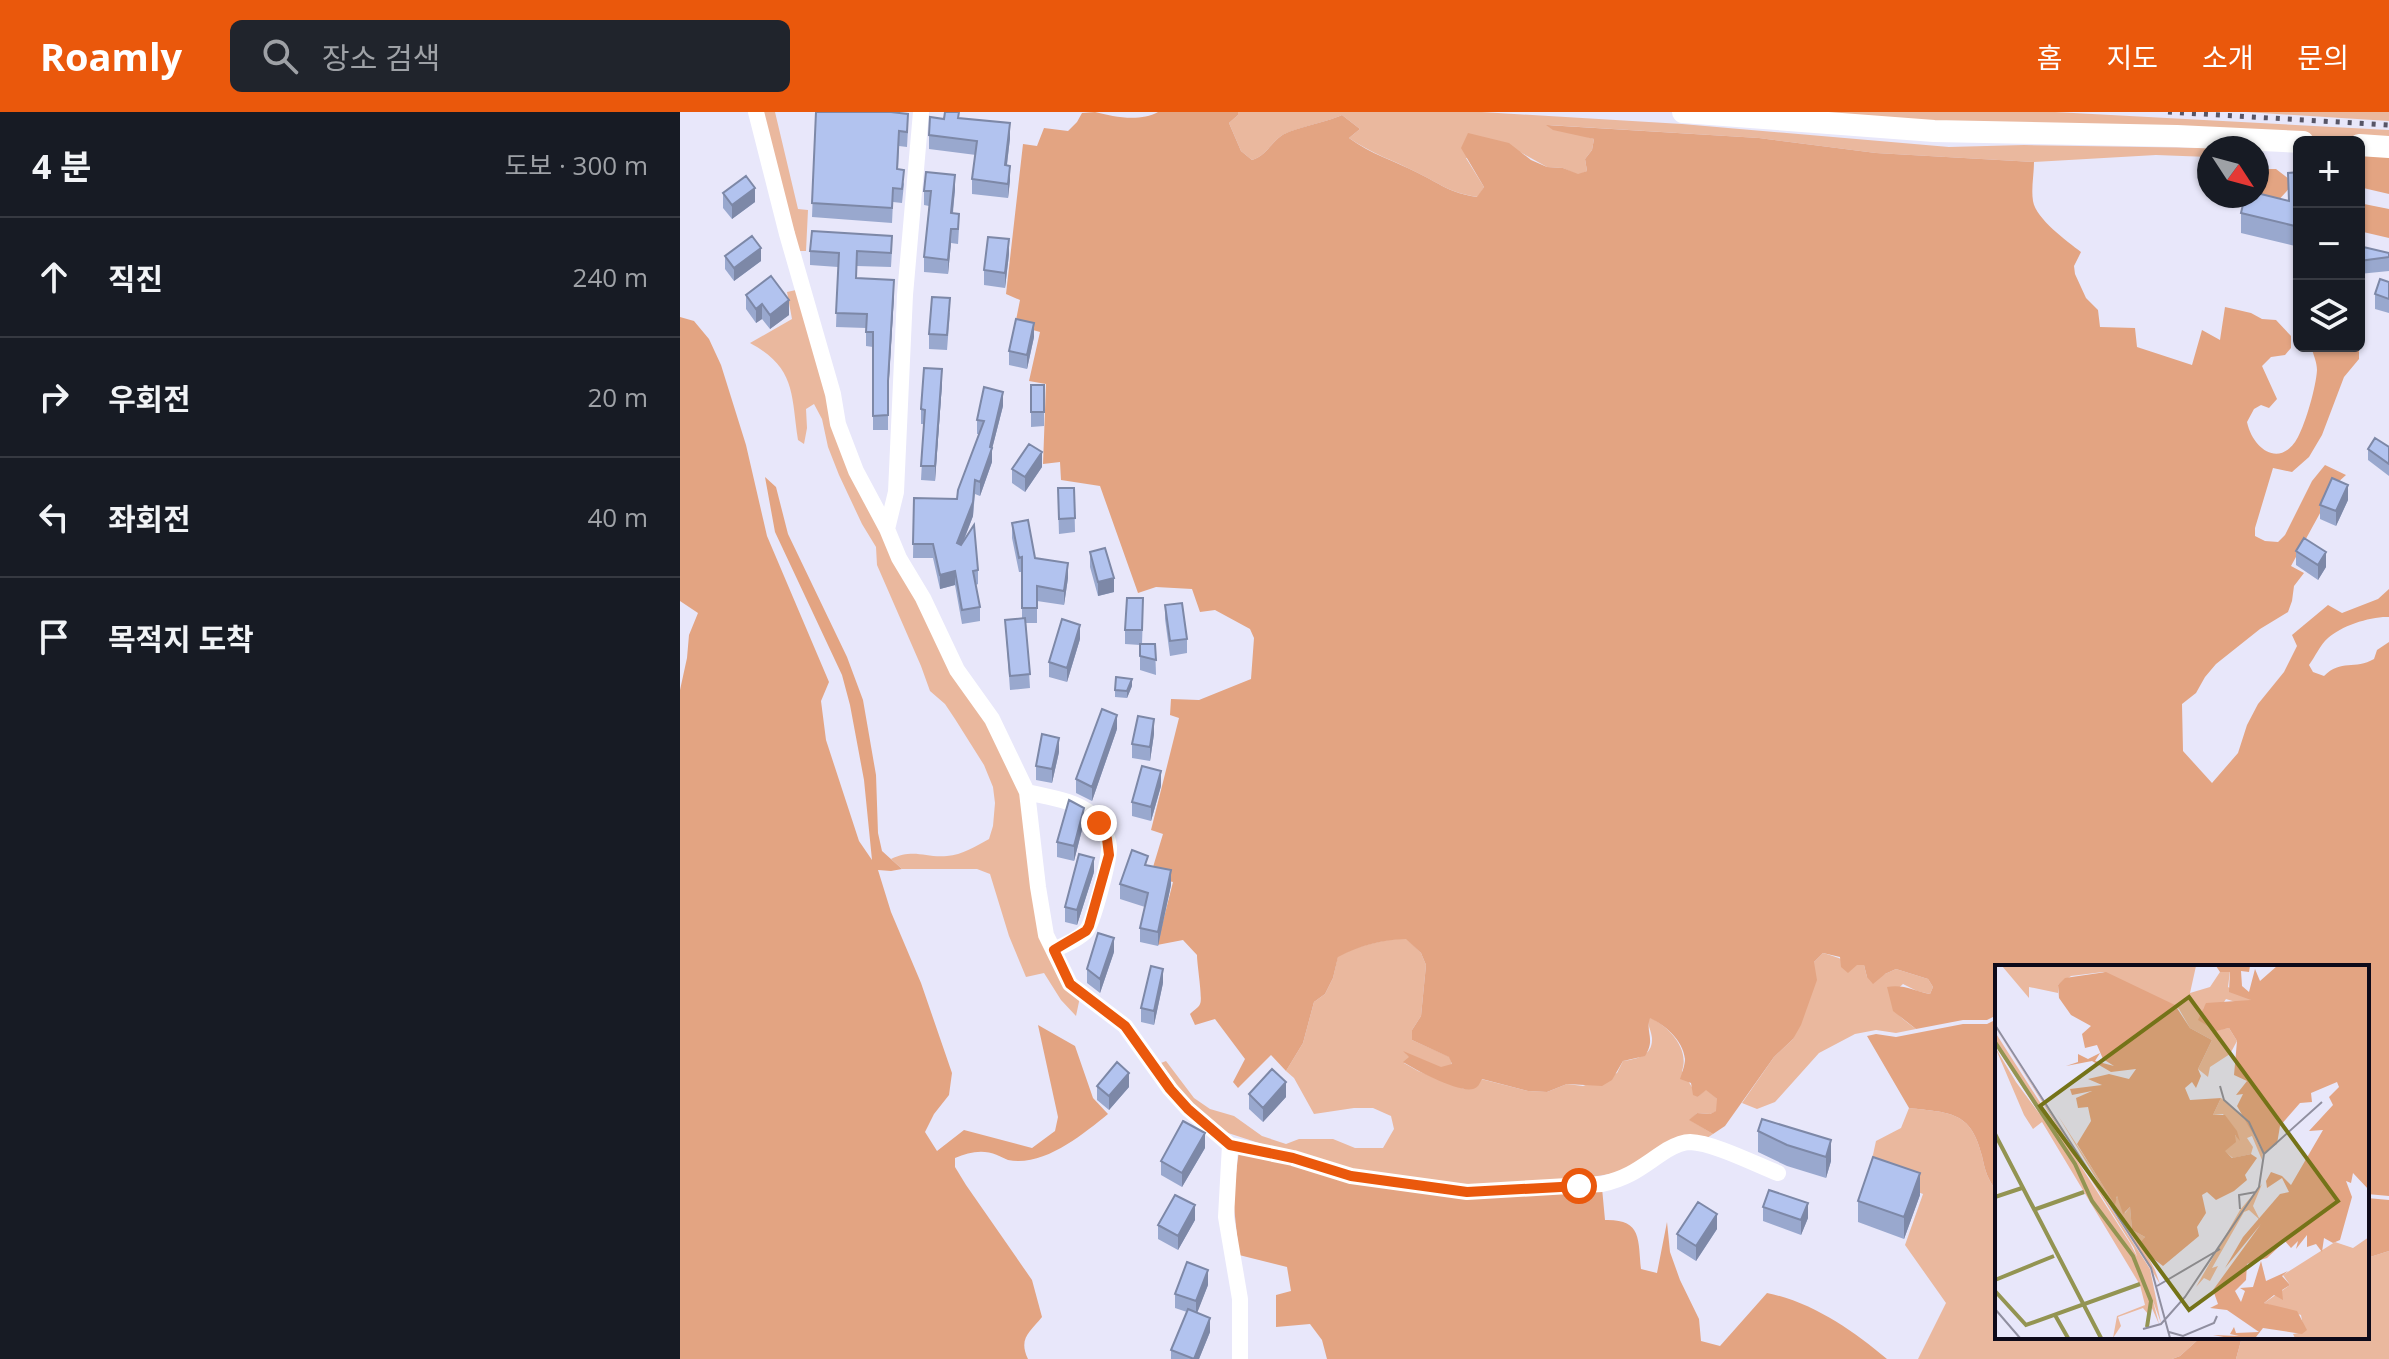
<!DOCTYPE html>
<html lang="ko">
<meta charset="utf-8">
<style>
body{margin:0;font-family:"Open Sans","Noto Sans KR",sans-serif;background:#20242c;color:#f1f3f6}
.controls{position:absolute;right:24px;top:24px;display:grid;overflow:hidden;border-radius:12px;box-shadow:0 2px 6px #0004}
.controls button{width:72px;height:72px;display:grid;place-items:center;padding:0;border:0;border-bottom:2px solid #363941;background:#171b24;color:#f1f3f6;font:40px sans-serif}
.compass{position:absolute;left:1517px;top:24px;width:72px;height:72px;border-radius:50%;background:#171b24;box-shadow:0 2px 6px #0004;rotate:126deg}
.stop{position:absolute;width:24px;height:24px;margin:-18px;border:6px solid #ea580c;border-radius:50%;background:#fff}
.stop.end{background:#ea580c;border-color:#fff;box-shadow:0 2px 8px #0008}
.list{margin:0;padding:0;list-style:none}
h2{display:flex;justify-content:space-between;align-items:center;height:104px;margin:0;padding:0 32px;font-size:34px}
h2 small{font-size:26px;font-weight:400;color:#9ea1a6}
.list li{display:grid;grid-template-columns:52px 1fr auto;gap:24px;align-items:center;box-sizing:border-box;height:120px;padding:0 32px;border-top:2px solid #363941}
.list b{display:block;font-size:30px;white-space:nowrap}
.list em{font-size:26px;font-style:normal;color:#9ea1a6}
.icon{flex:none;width:44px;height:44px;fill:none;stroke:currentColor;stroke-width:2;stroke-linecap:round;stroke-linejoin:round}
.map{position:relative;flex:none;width:1709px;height:1247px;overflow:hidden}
header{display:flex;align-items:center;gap:48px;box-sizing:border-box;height:112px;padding:0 40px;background:#ea580c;color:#fff}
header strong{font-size:38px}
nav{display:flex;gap:44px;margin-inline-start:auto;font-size:28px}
.search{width:560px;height:72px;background:#20242c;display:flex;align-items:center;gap:20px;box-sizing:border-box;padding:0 28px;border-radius:12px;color:#9ea1a6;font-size:30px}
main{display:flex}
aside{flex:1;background:#171b24}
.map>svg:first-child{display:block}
</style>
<header>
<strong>Roamly</strong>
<div class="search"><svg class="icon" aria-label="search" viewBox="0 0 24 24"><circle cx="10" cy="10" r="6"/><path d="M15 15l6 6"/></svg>장소 검색</div>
<nav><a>홈</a><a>지도</a><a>소개</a><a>문의</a></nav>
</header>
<main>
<aside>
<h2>4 분<small>도보 · 300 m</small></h2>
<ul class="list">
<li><svg class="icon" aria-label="ahead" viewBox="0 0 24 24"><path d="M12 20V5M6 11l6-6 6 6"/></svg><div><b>직진</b></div><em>240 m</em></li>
<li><svg class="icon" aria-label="right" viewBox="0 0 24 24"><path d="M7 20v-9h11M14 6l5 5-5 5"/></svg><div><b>우회전</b></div><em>20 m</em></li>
<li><svg class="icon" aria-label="left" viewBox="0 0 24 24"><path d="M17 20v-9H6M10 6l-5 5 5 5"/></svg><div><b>좌회전</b></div><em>40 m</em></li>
<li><svg class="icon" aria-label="arrive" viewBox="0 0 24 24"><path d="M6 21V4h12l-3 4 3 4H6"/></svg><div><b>목적지 도착</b></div></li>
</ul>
</aside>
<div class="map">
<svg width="1709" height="1247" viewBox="0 0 1709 1247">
<rect width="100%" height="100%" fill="#e8e7fa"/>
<path fill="#eab89e" d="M83,0H95L118,97L128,98L126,139H117Z
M558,0H802L1002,12L1269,35L1344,33L1529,36V45L1476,43L1354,50L1196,41L1079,26L868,13L914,27L912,38L905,47L907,59L898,63L883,56L867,55L840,40L786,46L804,75L798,85C770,81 762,73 738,61C715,49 690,41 669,26L680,17L662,3C645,11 613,16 601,24C590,32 586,44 572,48L561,39L549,11L558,3Z
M1068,0H1375L1709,18V30Z
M1566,0H1709V9Z
M116,178L154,313L308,609L343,681L354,775L400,885L396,904L381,888L364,861L346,865L329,824L310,762L297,757H222L211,747C234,736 245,746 267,744C282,743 296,734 309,727L313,714L315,691L313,675L304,653L275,607L265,592L250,579L241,554L197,453L196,435L182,412L159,363L148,335L142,307L134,292L126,297L127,316L124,332L118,328C111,282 116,256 70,231L112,207L107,180Z
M726,826L741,841L746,853L741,904L732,918V928L770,945L772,953L761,956L726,942L730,945L724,951L738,959L784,977L801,967L848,979L867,980L887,972L903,974L937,961L943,949C957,947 973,944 972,926C971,917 967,914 969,905C988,914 1010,936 1002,959L1018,985L1026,977L1037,987V999L1030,1002L1017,1001L1010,1008L1033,1022L1024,1028L942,1060L911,1065L788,1074L668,1060L548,1021L507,987L481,951L486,949L514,986L530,997L554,1004L582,1024L606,1032L619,1027H653L675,1036H703L714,1017L711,1004L693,996H674L634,1002L614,966L606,959L623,931L634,890L645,882L653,866L658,844C680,833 701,828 726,826Z
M1143,841C1157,844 1171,853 1184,853L1187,865L1205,862L1216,857L1248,867L1253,875L1250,882L1237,879L1223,872L1211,883C1210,900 1223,907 1236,917L1216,921L1196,918L1175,922L1139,941L1095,990L1077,997L1062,991L1094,945L1113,927L1134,850Z
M1229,996C1269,1001 1291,998 1302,1044C1305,1058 1307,1067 1317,1079V1225H1521L1500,1244L1492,1247H1238L1266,1191L1225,1133L1243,1082L1189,1061L1196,1029L1221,1016Z
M1709,1139V1247H1556L1562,1225H1687V1146Z"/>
<path fill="#e3a482" d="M415,0C434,5 460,10 478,0H558V3L549,11L561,39L572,48C586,44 590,32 601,24C612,16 645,11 662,3L680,17L669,26C690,42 715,49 738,61C762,73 770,81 797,85L804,75L781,36L788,21L829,31L851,48L867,55L883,56L898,62L907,59L905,47L912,38L914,27L873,18L866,13L1079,26L1196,41L1354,50C1354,62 1351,77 1353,89C1356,107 1387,129 1401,140L1394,154L1395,162L1406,186L1418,198L1420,215L1455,216L1457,235L1512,253L1522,218L1540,228L1545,195L1571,201L1582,207L1596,208L1611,224V236L1605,243L1591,245L1582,254L1597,287L1589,296L1581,293L1574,297L1567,310C1573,338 1601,357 1618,325C1626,310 1636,275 1637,258C1637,250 1633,242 1631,234H1679V228V247L1664,265L1642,323L1629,345L1612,360L1593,356L1575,416V424L1585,429L1598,430L1605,423L1632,369L1645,353L1666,363L1656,372L1611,454L1624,461L1614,474L1612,489L1608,500L1580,517L1536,552L1525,565L1516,581L1502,592L1503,639L1532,671L1558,641L1567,613L1578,592L1604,560L1617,534L1612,523L1648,493L1662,501L1698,487L1709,477V459V505C1691,504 1661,514 1648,526C1640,533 1635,545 1629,553L1633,560L1644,564C1661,547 1675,558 1694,547L1697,538L1709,530V1084L1687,1082V855H1317V903L1307,908H1283L1236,917L1213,899L1207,875C1224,872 1234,879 1250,882L1253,875L1248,867L1216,857L1205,862L1193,872L1187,865L1184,853H1177L1168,861L1161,855L1160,845L1143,841L1134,850L1137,868L1121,913L1113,927L1094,945L1045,1014L1033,1022L1009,1008L1017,1001L1030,1002L1036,999L1037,987L1026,978L1018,985L1013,983L1011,971L1000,967C1002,961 1005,953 1005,947C1003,928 985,913 970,906C965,920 976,927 965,944L943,949L932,968L922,974L887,972L867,980L848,979L802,967C799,972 799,975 793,977C779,981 736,958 723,950L729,945L723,939L761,955L772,952L769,945L732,928V918L741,904L746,853L741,841L726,827C701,828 681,833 658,845L653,866L645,882L634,890L623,931L606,959L591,943L558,976L553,970L565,947L535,907L515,913L510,902C513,899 519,895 520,892C523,887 517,853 517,843L503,828L477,833L493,770L470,765L483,722L471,718L499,606L490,603L491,587L519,588L571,567L574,526L570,517L535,498L520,500L512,477L476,475L458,481L420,374L381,368L380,350L363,352L366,272L349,269L360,220L335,213L340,188L326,182L343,32L357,34L364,16L388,19L397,10L402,1Z
M1679,41L1709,44V82L1679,75Z
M1577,57H1596L1614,71L1595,92L1577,84Z
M1679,91L1709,97V126L1679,119Z
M0,205L14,209L29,227L41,253L66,333L87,424L149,570L141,589L146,628L179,729L192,748L184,668L170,593L162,563L95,420L85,365L96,375L108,422L167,545L183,588L196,663L198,721L202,739L222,757L211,759L198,758L211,800L241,871L272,961L269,983L254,1002L245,1020L257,1039L284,1018L352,1036L375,1019L378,1005L358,913L395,934L413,986L428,1002C402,1023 364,1055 328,1048C326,1047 319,1044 317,1043C303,1037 289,1040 275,1046V1055L286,1073L352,1168L362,1205C350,1220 338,1226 348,1247H0V578L7,546L9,523L18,501L0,489Z
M1317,907V1079C1307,1067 1305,1058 1302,1044C1291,998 1269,1001 1229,996L1187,924L1196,922L1216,925L1283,912H1307Z
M559,1038L715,1075L922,1076L925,1108C962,1107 958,1127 961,1157L977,1161L987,1110L990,1140L1000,1168L1019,1207L1021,1229L1040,1234L1087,1181C1132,1190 1172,1218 1207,1247H647L642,1228L630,1212L596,1215V1183L611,1179L607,1155L559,1143L553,1085Z
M1687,1086L1709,1088V1139L1687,1146Z
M1521,1225H1562L1556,1247H1492L1500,1244Z"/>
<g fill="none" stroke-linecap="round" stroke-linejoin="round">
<path stroke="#fff" stroke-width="16" d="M76,0L107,122L153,282L158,312L176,359L207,417L219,446L243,486L277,558L312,607L347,680L358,775L366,823L390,872L445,914L490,977L508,997L550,1033L613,1046L671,1064L787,1080L922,1072C952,1065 962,1054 987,1038C994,1034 1003,1030 1010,1030C1034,1031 1075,1052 1098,1061
M207,417L216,380L225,183L241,0
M347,680C367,685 395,688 411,702C420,710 428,723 429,735C430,745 413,812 406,819C399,827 384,833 374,838
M550,1033L546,1105L560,1187V1247"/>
<path stroke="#fff" stroke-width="22" d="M1003,0L1254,19L1497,24L1623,30
M1679,33L1709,35"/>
<path stroke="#575566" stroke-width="5" stroke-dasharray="4 8" stroke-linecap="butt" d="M1488,0L1709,13"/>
</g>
<path fill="#99a8ce" d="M136,0L228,17L227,35L219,34L218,57L224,72L222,91L213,90L212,111L132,105Z
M279,6L330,26L327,53L330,68L328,86L292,82V67L296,43L249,37V23L264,7Z
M1619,60V135L1561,121V101L1608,89V61Z
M275,77L273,101L279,116L278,132L271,131L268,162L244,160V145L249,94L244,93V79Z
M43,81L75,90L52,107L43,96Z
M1679,134L1709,141V159L1679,162Z
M212,138L211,155L177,154V166L214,183L208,282V318H193V235L186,234V216L156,215L158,155L130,153V139Z
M329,142L325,176L304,173V158Z
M45,144L81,149L54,169L45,157Z
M1709,170V201L1695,197V182Z
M66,183L109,203L90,217L82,207L76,211L66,197Z
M270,200L267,238L249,237V222Z
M354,225L347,257L329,253V239Z
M262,272L255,369L241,368L244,312H241V297Z
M351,273H364V314L351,315Z
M323,294L312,337V350L300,384L295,382L293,404L284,428L298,458V472L296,473L300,495V509L282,512L275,473L260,477L253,446H233L234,386L277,387L299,322H297V308Z
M1709,335V364L1688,348V337Z
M362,355L345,380L332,371V357Z
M394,376L395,420L379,422L378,391Z
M1668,388L1656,414L1640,407V393Z
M332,411L355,446L388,466L384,493L357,489V511H346L350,576L330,578L325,508L342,506V460H339L332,426Z
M1616,439L1646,455L1638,468L1616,453Z
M410,440L434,480L418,484L410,455Z
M485,493L507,527V541L490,544L485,507Z
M463,501L462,532H475L476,563L460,558V533L445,532V518Z
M400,527L387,570L369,565V550Z
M452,574L447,586L435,585V578Z
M437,617L412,689L396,681V667Z
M474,622L470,649L452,646V632Z
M379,640L372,671L356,668V654Z
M481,674L471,709L452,704V690Z
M404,710L394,749L377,745V730Z
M468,754L491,773L478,834L460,830V816L465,795L440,787V772Z
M414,760L397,813L385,810V795Z
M434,840L420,881L407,871V857Z
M483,871L474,913L461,910V896Z
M417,974L449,975L429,998L417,988Z
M569,982L606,985L583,1010L569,997Z
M1078,1019L1151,1028V1049L1146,1066L1107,1054L1078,1040Z
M525,1036L502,1075L481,1063V1049Z
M1240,1083L1224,1127L1178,1110V1089Z
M1083,1095L1128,1106L1121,1123L1083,1109Z
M515,1108L498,1138L478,1127V1113Z
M1037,1117L1016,1149L997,1137V1122Z
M528,1173L517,1200L530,1220L519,1247H491V1238L507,1200L495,1196V1182Z"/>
<path fill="#7d88a7" d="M330,11V26L325,68V53Z
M330,54V68L328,86V72Z
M275,63V77L271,116V101Z
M75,76V90L52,107V93Z
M271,117V131L268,162V148Z
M329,127V142L325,176V161Z
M81,136V149L54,169V156Z
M214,168V183L208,283V269Z
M109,188V203L90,217V203Z
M82,192V207L76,211V197Z
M354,211V225L347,257V243Z
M262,257V272L255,369V354Z
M323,280V294L312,337V350L300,384V370Z
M362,340V355L345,380V365Z
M295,368L293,404L277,445V431Z
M1668,373V388L1656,414V399Z
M1646,440V455L1638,468V453Z
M388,451V466L384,493V479Z
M275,459V473L260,477V463Z
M434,466V480L418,484V470Z
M400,513V527L387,570V556Z
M452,567V574L447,586V579Z
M437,603V617L412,689V675Z
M474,607V622L470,649V635Z
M379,626V640L372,671V657Z
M481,659V674L471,709V695Z
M404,696V710L394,749V734Z
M414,746V760L397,813V798Z
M491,758V773L478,834V820Z
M434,826V840L420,881V867Z
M483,857V871L474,913V899Z
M449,961V975L429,998V984Z
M606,970V985L583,1010V996Z
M525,1021V1036L502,1075V1061Z
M1151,1028V1049L1146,1066V1045Z
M1240,1061V1083L1224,1127V1105Z
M1128,1091V1106L1121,1123V1108Z
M515,1093V1108L498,1138V1124Z
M1037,1102V1117L1016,1149V1134Z
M528,1158V1173L516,1204V1189Z
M530,1206V1220L519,1247H514Z"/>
<path fill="#b2c3ef" stroke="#7d88a7" stroke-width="2" d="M136,0H211L228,2L227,20L219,19L217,57L224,58L222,77L213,76L212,96L132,91Z
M265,0H279L278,6L330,11L325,53L330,54L328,72L292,67L297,29L249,23L250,5L264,7Z
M246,60L275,63L271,101L279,102L278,117H271L268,148L244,145L251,79H244Z
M1619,60V115L1561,101L1565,84H1577V81L1609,89L1608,61Z
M66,64L75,76L52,93L43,81Z
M132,119L212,124L211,141L177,139L176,166L214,168L208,269V303L193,304V220H186L187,202L156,201L159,141L130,139Z
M72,124L81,136L54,156L45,144Z
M308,125L329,127L325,161L304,158Z
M1679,134L1709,141V145L1679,149Z
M91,164L109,188L90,203L82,192L76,197L66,183Z
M1700,167L1709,170V187L1695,182Z
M252,185L270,186L267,223L249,222Z
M336,207L354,211L347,243L329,239Z
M244,256L262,257L255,354H241L245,298L241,297Z
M351,273H364V300H351Z
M304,275L323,280L310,335L312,336L300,370L295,368L293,390L277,431L281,433L294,413L298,458L293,459L300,495L282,498L275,459L260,463L253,432H233L234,386L277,387L278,378L304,309L297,308Z
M1695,326L1709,335V352L1688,337Z
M349,332L362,340L345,365L332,357Z
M1652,366L1668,373L1656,399L1640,393Z
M378,376H394L395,406L379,407Z
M348,408L355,446L388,451L384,479L357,474V496H342V445L339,446L332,411Z
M1624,426L1646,440L1638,453L1616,439Z
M425,436L434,466L418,470L410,440Z
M447,486H463L462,518H445Z
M502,491L507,527L490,529L485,493Z
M345,506L350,562L330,564L325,508Z
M382,507L400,513L387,556L369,550Z
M460,532H475L476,548L460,544Z
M436,565L452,567L447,579L435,578Z
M422,597L437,603L412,675L396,667Z
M458,604L474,607L470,635L452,632Z
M362,622L379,626L372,657L356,654Z
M462,654L481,659L471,695L452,690Z
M389,688L404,696L394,734L377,730Z
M452,738L468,744L465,753L491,758L478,820L460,816L468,781L440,772Z
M399,742L414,746L397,798L385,795Z
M418,821L434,826L420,867L407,857Z
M471,854L483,857L474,899L461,896Z
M437,950L449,961L429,984L417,974Z
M592,957L606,970L583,996L569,982Z
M1082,1007L1151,1028L1146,1045L1107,1033L1078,1019Z
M503,1009L525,1021L502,1061L481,1049Z
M1193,1045L1240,1061L1224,1105L1178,1089Z
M1089,1078L1128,1091L1121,1108L1083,1095Z
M495,1083L515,1093L498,1124L478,1113Z
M1018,1090L1037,1102L1016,1134L997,1122Z
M507,1150L528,1158L516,1189L495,1182Z
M508,1197L530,1206L514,1247L491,1238Z"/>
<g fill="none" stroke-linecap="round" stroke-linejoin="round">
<path stroke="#ea580c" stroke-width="10" d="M419,711L427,727L429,743L409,814L406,819L374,838L390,872L445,914L490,977L508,997L550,1033L613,1046L671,1064L787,1080L899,1074"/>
</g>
<g transform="translate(1315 853)">
<rect width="374" height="374" fill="#e8e7fa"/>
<path d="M7,1H201L195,28L215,22L225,7L235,6L233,22L257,35L247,39L231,34L227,40L209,42L206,56L221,65L234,63L242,76L235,89L215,102L213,112L203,104L217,75L195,63L184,44L108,7L76,11L63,20V28L34,22V33ZM0,62L155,304L166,358L139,283ZM0,67L135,278L151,309L164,359L156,341L151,363L153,349L148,343L123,352L126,361L118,373L122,351L150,340L145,320L47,157L38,164L29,150L0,82L21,117L46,151L0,80ZM226,133L249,151L268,188L267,195L257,171L252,173L258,182L256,189L238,193L229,186L241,170L244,175L228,149L218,150ZM62,149L118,236L123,232L130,248L135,242L137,265L150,272L146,279L160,305L165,319ZM267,219L258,241L265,255L254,245L249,247L217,303L223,301L215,316L209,313L201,322L245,245ZM374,272V373H300L298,369L309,367L306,350L269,338L295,320L288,310L340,277L358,283Z" fill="#eab89e"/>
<path d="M221,1H255L254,7L246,6L247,21L254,27L260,4L265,16L282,1H374V225L358,208L356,218L351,216L357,232L345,275L338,278L329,273L327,287L321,279L312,282V270L301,284L303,276L296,283L290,276L272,293L252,299L251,315L240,326L246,337L250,326L245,323L258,322L266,296L271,316L293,306L287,311L295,320L287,325L288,335L279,330L269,338L302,346L312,365L307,369L268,363L261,372L234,373L218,370L244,371L235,369L239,362L241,368L264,367L232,345L215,343L223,339L218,325L266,259L230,303L248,272L285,229L294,227L287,213L272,223L271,216L276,207L287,211L296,220L328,165L314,166L338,140L334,132L344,122L342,117L316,128L317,137L305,138L285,161L282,179L269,188L242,141L248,129L241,130L252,116L239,110L242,76L234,63L221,66L203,55L211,38L256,35L234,27L235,7H225ZM111,7L180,40L195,63L217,75L203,104L206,111L201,123L197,117L190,123L195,135L226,133L218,150H230L242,166L245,176L240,170L241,177L230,186L237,193L256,189L262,193L250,210L252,215L239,226L221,235L212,227L207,230L211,248L202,262L204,271L168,301L151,288L145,278L150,272L137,265L135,242L128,249L122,231L120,240L82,179L96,156L93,142L83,143L81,133L97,126L77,130L75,124L107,120L93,114L114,109L134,114L141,104L116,107L97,96L71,101L83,97V89L93,94L105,88L100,96L119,101L108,94L102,80L90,83L87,69L96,61L76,50L64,33L63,20L70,13Z" fill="#e3a482"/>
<path fill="none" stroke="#939452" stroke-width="4" d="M0,77L80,199L97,236L138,291L156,336L152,362M0,169L106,373M0,232L27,223M41,244L89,227M0,315L59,291M0,326L31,360L145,319M60,350L73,373"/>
<path fill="none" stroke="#908fa0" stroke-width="2" d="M0,60L156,303L175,373M269,189L327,137M245,244L244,230L261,227M162,321L225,284M0,344L25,373M148,364L166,359L190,332L264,222L269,189L254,157L229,135L225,121M174,367L188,371L219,358L222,351"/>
<path fill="#747318" fill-opacity="0.15" stroke="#747318" stroke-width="4" d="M194,32L343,236L194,345L45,141Z"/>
<rect width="374" height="374" fill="none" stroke="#0d0a1a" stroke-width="4"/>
</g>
</svg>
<div class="controls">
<button>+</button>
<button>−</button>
<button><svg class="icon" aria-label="layers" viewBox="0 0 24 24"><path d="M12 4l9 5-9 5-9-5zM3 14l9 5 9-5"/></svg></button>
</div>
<svg class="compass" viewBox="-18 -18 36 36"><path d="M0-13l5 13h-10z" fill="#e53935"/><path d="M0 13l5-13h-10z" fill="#9ea1a6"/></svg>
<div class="stop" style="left:899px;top:1074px"></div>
<div class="stop end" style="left:419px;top:711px"></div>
</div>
</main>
